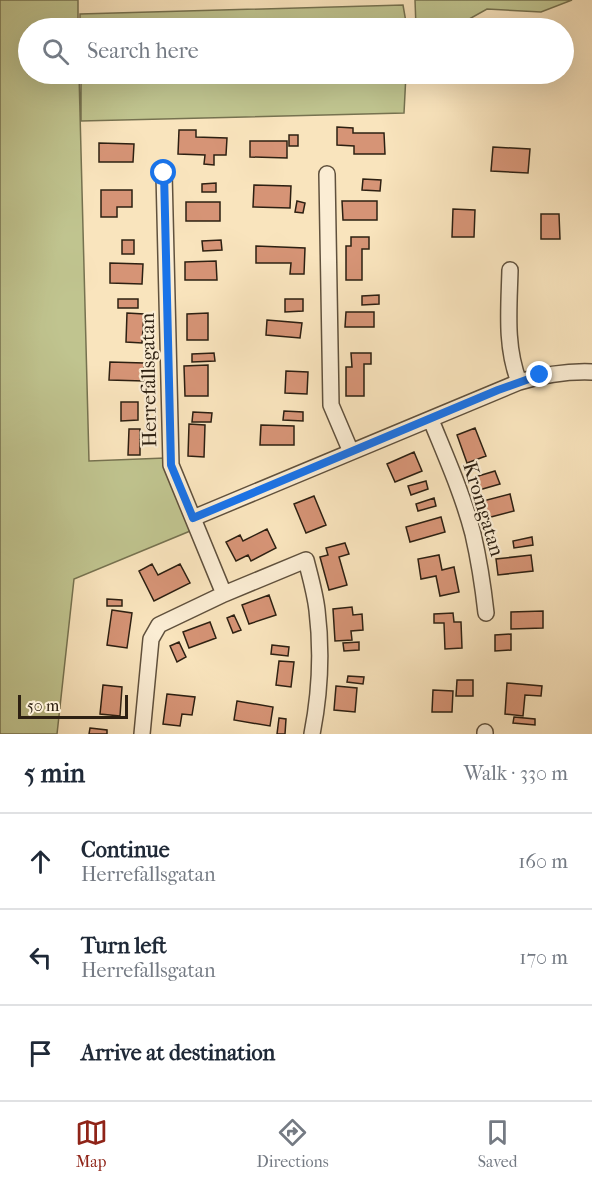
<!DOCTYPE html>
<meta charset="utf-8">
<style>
body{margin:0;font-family:"IM FELL French Canon",serif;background:#f2f2f3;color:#1f2937}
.scale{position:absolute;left:18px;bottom:15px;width:110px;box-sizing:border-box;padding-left:6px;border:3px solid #2d2012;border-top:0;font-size:16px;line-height:21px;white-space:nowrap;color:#2d2012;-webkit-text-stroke:4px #fbedd4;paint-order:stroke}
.stop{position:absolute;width:18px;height:18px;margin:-14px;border:4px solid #1a73e8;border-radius:50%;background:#fff}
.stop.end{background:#1a73e8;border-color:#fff;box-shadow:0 2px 6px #0008}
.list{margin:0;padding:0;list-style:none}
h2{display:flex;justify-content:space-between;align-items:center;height:78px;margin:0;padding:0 24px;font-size:26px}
h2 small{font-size:20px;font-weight:400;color:#747a83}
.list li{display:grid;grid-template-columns:39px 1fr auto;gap:18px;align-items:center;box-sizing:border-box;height:96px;padding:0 24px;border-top:2px solid #e0e1e3}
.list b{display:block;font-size:22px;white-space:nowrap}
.list p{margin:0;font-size:20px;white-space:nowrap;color:#747a83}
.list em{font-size:20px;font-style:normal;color:#747a83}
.icon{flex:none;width:33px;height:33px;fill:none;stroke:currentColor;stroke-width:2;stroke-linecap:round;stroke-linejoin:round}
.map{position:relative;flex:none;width:592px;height:734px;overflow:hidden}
.search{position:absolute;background:#fff;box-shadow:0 6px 24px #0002;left:18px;right:18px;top:18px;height:66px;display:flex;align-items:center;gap:15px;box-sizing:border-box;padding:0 21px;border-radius:33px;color:#747a83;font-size:22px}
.sheet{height:366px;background:#fff}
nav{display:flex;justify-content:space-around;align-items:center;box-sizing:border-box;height:84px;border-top:2px solid #e0e1e3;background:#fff;font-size:16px;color:#747a83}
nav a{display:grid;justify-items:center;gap:3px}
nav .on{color:#8f2418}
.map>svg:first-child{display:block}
</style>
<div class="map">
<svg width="592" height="734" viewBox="0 0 592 734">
<rect width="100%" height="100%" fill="#f9e4bd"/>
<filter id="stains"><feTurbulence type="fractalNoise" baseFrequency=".00333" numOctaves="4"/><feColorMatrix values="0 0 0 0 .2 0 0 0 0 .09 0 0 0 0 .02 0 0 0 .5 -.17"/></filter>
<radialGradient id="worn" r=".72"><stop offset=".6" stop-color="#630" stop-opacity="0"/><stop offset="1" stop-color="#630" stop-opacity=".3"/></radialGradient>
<path fill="#c0c48f" stroke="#767250" stroke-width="1.5" d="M0,0H78V28H28V74H79L89,461L165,458L195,529L74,579L57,734H0Z
M415,0H572L541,12L487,9L455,27H416Z
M403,5L407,28H80V14Z
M81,74H406L404,113L81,121Z"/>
<path fill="#d69476" stroke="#2d2012" stroke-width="1.5" d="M337,127L353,128V133H384L385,154H354V146L337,145Z
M179,130H196V137L227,138L226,155H214V165L204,164L205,155L178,154Z
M289,135H298V146H289Z
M250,141H287V158L250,157Z
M99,143L134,144L133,162H99Z
M493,147L530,149L528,173L491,171Z
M363,179L381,180L380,191L362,190Z
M216,183V192H202V184Z
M254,185L291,186L290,208L253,207Z
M101,190H132V207H117V217H101Z
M297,201L305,203L303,213L295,212Z
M342,201H377V220H343Z
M186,202H220V221H186Z
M453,209L475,210L474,237H452Z
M541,214H559L560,239H541Z
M351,237H369V249H362V280H346V246H351Z
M122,240H134V254H122Z
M221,240L222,250L203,251L202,241Z
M256,246L305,248L304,274H290L291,263H256Z
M216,261L217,280H185V262Z
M110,263L143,264L142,284L110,283Z
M379,295V304L362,305V296Z
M118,299H138V308H118Z
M285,299H303V311L285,312Z
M346,312H374V327H345Z
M127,313L144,314L142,343L126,342Z
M208,313V340H187V314Z
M267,320L302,323L300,338L266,335Z
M214,353L215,361L192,362V354Z
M351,353H371V364H364V396H346V367H352Z
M110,362L144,363V381L109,380Z
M208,365V396H185L184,366Z
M286,371L308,372L307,394L285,393Z
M121,402H138V420L121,421Z
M284,411L303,412V421L283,420Z
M193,412L212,413L211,422H192Z
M189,424L205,425L204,457L188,456Z
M261,425L294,426V445H260Z
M475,428L486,456L467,463L457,435Z
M129,429H140V455H128Z
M414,452L422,471L395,482L387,464Z
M495,471L500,484L479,490L475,477Z
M426,481L428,489L411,495L408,486Z
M510,494L514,511L487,518L483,501Z
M314,496L326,525L306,533L294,504Z
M434,498L436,506L418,511L416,504Z
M441,517L445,532L410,542L406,527Z
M267,529L276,548L251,561L248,555L236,561L226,542L240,535L243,541Z
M532,537L533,545L514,548L513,541Z
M345,543L349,554L339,557L347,585L329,590L320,557L328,555L326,548Z
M439,555L442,570L454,567L459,592L440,596L436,576L421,579L418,559Z
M531,555L533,571L498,575L496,559Z
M152,564L158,575L180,564L190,583L154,601L139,571Z
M269,595L276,615L249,624L242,605Z
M107,599L122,600V606H107Z
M352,607L353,615L362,614L363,630L351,631L352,640L335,641L333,609Z
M112,610L132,613L127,648L107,645Z
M543,611V628L511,629V612Z
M453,613L454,622H461L462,648L445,649L444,623H434V614Z
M234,615L241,630L233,633L227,618Z
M210,622L216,638L189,648L183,632Z
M511,634V650L495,651V635Z
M179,642L186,657L177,662L170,646Z
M359,642V650L344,651L343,643Z
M272,645L289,647L288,656L271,654Z
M279,661L294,662L291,687L276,685Z
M348,676L364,677L363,684L347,682Z
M457,680H473V696H456Z
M507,683L542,686L541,696L525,695L523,716L505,714Z
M103,685L122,687L120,716L100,714Z
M336,686L357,688L355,712L334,710Z
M433,690L453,691L452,712H432Z
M167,694L195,697L192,715L182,714L180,726L163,724Z
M237,701L273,707L270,726L234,720Z
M514,717L535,719V725L513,723Z
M279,718L286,719L285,734H277Z
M90,728L107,730V734H89Z"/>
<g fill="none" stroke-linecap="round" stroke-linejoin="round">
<g stroke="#60513d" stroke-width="18">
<path id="minor" d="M164,173L171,465L224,594
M327,174L331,405L351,452
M510,270C509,309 505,346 519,382
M431,420C446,457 463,495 473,534C479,560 483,586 486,613
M193,518L519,382C543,375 567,371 592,372
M142,734L151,639L159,625L224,594L306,560C310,576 315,593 317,610C322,651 320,693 312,734
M485,734V732"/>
</g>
<use href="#minor" stroke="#fbedd4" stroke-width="15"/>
</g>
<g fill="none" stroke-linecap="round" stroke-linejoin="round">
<path stroke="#1a73e8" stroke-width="8" d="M164,173L171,465L193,518L498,390L540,375"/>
</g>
<g text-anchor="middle" stroke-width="4.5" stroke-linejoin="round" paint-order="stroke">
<g font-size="20" fill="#2d2012" stroke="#fbedd4">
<text transform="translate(148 380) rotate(-91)" y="7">Herrefallsgatan</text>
<text transform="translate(484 509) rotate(73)" y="7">Kromgatan</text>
</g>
</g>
<rect width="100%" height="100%" filter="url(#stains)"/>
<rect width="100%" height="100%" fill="url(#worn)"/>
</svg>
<div class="scale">50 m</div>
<div class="stop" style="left:164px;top:173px"></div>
<div class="stop end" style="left:540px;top:375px"></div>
<div class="search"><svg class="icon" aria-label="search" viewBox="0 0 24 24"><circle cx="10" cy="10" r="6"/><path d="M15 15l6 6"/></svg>Search here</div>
</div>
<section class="sheet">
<h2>5 min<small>Walk · 330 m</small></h2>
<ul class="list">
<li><svg class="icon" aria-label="ahead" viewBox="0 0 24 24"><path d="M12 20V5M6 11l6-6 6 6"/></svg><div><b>Continue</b><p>Herrefallsgatan</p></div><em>160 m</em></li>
<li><svg class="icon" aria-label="left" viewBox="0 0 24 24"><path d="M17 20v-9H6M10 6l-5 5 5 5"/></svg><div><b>Turn left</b><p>Herrefallsgatan</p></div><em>170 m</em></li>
<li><svg class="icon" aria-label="arrive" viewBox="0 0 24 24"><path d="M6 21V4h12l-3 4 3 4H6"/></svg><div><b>Arrive at destination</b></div></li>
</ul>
</section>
<nav>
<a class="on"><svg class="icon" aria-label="map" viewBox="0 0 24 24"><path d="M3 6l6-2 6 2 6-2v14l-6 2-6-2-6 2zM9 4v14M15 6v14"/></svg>Map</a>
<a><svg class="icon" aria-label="directions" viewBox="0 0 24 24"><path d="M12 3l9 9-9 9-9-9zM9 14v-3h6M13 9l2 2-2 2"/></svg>Directions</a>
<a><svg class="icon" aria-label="saved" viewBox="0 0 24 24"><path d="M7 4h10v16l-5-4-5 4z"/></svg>Saved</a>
</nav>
